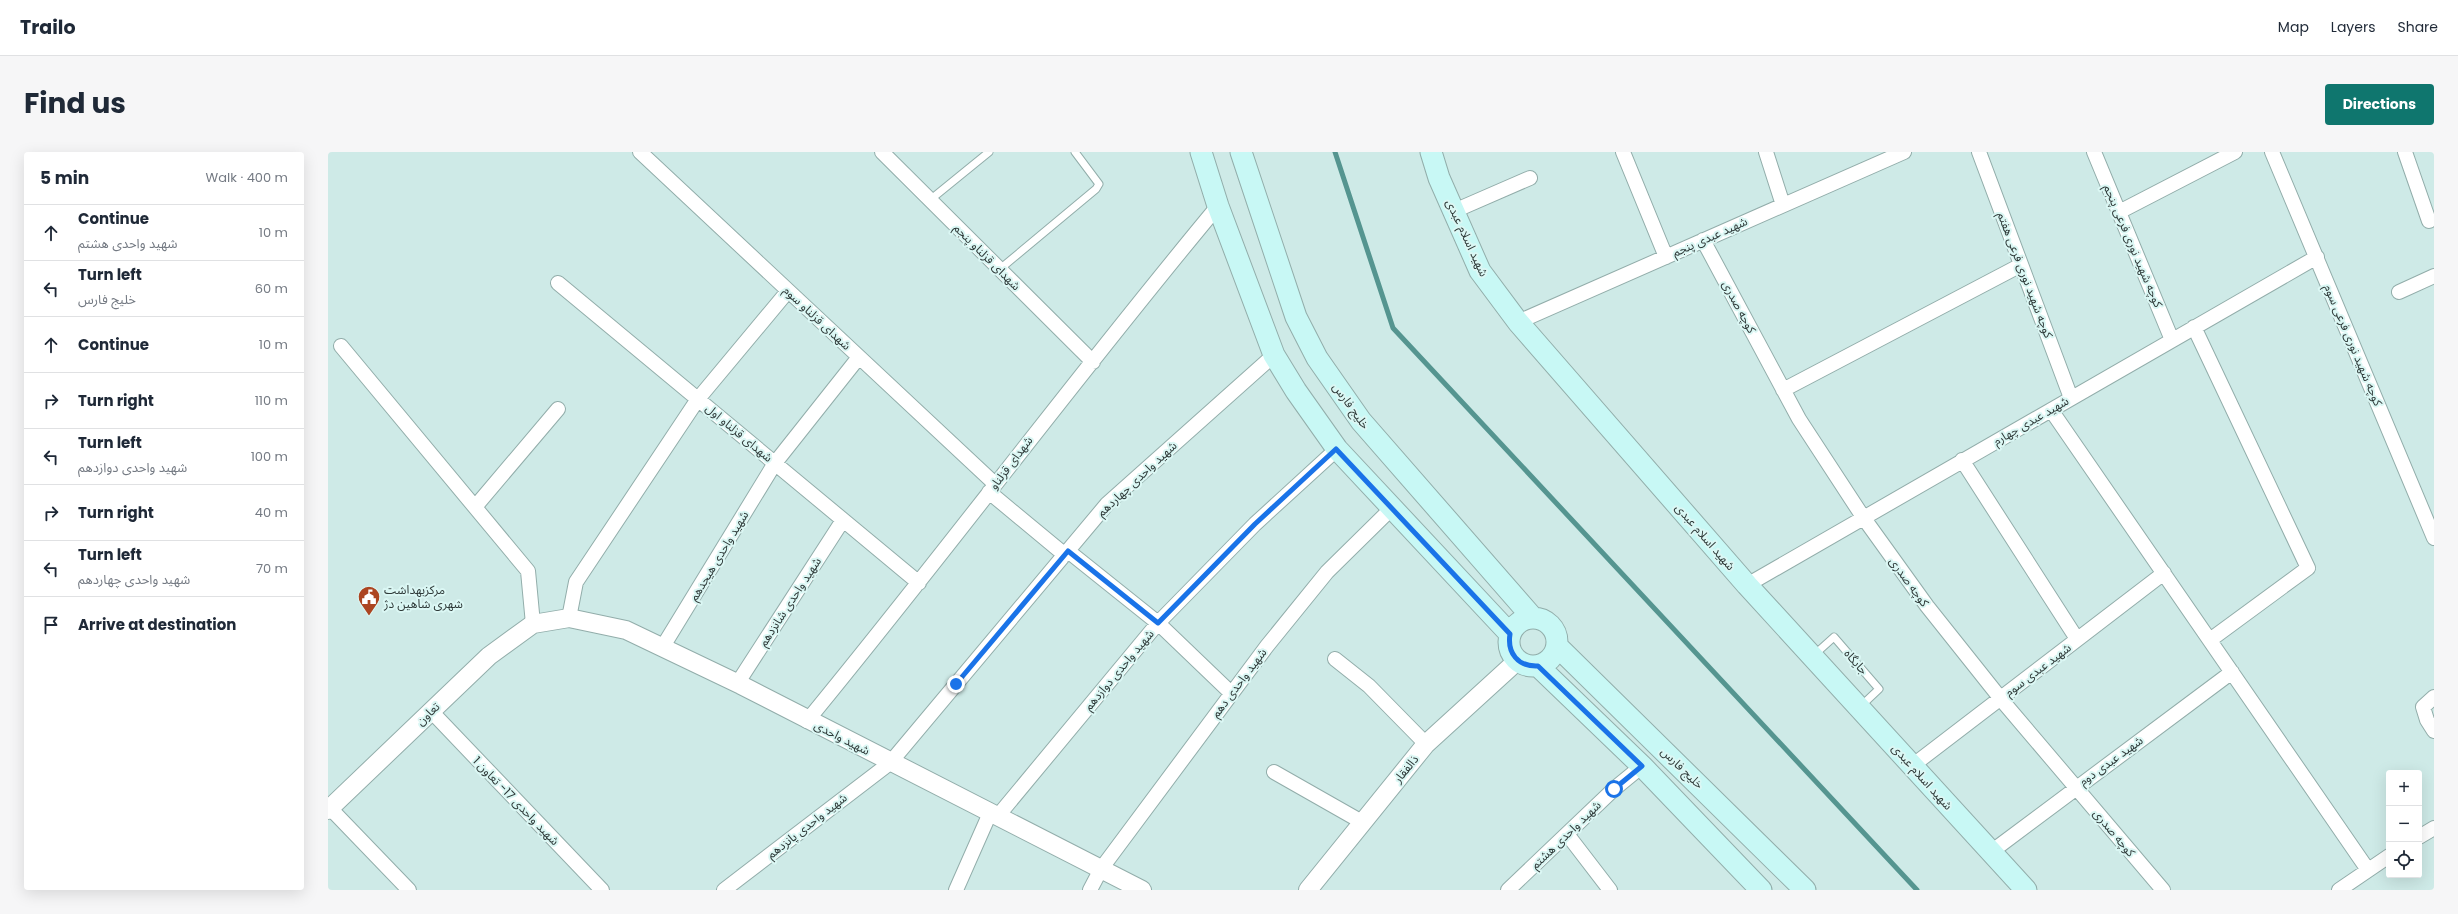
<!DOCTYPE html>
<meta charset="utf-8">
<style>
body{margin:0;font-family:Poppins,"Noto Sans Arabic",sans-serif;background:#f6f6f7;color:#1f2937}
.controls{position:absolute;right:12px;bottom:12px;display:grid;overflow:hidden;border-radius:4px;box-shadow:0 4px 16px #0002}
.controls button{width:36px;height:36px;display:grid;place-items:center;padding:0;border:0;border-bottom:1px solid #e0e1e3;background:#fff;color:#1f2937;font:20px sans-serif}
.stop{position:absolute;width:12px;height:12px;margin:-9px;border:3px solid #1a73e8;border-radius:50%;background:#fff}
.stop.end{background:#1a73e8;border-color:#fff;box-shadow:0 1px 4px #0008}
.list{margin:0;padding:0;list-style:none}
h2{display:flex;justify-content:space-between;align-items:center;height:52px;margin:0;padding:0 16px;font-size:17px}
h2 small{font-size:13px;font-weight:400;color:#747a83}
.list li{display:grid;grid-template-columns:26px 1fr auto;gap:12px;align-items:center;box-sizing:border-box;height:56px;padding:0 16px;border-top:1px solid #e0e1e3}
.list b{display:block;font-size:15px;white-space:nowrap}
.list p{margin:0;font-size:13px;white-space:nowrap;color:#747a83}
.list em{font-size:13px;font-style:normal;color:#747a83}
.icon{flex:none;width:22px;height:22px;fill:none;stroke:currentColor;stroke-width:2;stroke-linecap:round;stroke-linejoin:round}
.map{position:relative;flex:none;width:2106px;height:738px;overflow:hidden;border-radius:4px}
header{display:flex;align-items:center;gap:24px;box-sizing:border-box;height:56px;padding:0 20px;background:#fff;border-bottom:1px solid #e0e1e3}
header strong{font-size:19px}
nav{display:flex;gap:22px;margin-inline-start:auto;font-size:14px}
.intro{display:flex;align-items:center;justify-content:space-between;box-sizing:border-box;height:96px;padding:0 24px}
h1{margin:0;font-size:28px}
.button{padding:10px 18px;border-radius:4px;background:#0f766e;color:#fff;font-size:14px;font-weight:700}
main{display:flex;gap:24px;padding:0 24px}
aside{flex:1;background:#fff;border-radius:4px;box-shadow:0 4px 16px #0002}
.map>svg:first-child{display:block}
</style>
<header>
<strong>Trailo</strong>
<nav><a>Map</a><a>Layers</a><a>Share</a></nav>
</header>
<div class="intro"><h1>Find us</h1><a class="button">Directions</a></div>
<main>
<aside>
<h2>5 min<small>Walk · 400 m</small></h2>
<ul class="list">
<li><svg class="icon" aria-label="ahead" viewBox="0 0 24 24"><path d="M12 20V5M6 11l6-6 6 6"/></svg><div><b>Continue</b><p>شهید واحدی هشتم</p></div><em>10 m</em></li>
<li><svg class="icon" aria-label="left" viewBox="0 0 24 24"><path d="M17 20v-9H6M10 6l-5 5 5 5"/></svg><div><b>Turn left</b><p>خلیج فارس</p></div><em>60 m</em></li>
<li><svg class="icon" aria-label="ahead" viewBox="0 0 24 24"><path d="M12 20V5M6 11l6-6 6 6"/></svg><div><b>Continue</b></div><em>10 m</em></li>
<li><svg class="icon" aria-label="right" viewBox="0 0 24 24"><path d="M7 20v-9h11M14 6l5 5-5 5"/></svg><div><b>Turn right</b></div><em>110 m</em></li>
<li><svg class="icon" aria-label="left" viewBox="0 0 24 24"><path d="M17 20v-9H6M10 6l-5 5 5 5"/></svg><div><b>Turn left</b><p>شهید واحدی دوازدهم</p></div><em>100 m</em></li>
<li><svg class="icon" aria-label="right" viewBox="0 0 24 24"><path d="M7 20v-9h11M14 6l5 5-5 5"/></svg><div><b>Turn right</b></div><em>40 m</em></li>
<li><svg class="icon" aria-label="left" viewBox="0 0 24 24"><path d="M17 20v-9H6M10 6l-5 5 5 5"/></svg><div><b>Turn left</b><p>شهید واحدی چهاردهم</p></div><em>70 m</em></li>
<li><svg class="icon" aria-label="arrive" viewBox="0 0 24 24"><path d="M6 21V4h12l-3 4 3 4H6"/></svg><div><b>Arrive at destination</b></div></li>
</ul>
</aside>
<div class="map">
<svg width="2106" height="738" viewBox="0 0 2106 738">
<rect width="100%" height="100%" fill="#ceeae7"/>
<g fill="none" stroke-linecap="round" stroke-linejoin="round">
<path stroke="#559590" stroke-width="5" d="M1007,0L1065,176L1589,738"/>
<g stroke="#92adaa" stroke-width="9">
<path id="service" d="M602,48L661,0
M672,117L768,37L771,32L747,0
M1486,503L1506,485L1551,537L1533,554"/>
</g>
<g stroke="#92adaa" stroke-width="16">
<path id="minor" d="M312,0L667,332
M554,0L765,210
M1295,0L1338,105
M1438,0L1455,53
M1651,0L1743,246
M1766,0L1844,188
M1944,0L2106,386
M2077,0L2101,69
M1126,59L1202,26
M1791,60L1907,0
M1375,88L1471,267L1535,365L1599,454L1677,552L1835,738
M230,131L591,431
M2071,140L2106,124
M1190,170L1576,0
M1866,175L1980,416L1882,488
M13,194L200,419L205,472
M1455,238L1693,113
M1723,258L2040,718
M1634,308L1749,487
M661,340L737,403
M147,355L230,257
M740,399L830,471L903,541
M1419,433L1989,105
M241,466L248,430L370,247L460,139
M334,496L447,311L531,205
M1007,507L1041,534L1098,592
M409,532L515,368
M2106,545L2095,555L2099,568L2106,579
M103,559L274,738
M479,569C619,399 749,223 890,54
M1584,614L1836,421
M946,620L1034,670
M2,656L81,738
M669,665L830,471L927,372L1009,297
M1239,682L1282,738
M2091,685L2106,676
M1663,700L1904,520
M396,738L562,611L779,352L946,203
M628,738L662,661
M762,738L773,717L939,494L999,420L1064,356
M1180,738L1286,637L1314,614
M2011,738L2061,704"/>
</g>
<g stroke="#92adaa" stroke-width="20">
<path id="tertiary" d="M0,658L161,504L205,472L241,466L298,478L413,533L814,738
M980,738L1098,592L1189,509"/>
</g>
<g stroke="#92adaa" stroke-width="23">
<path id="secondary" d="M873,0L890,54L946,203L968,239L1009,297L1182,482
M913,0L968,165L989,206L1033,269L1205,466
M1103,0L1111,26L1152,119L1190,170L1419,433L1698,738
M1181 490a24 24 0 1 1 48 0a24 24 0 1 1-48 0Z
M1230,495L1477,738
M1210,514L1314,614L1433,738"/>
</g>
<use href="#service" stroke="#fff" stroke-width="7"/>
<use href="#minor" stroke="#fff" stroke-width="14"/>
<use href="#tertiary" stroke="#fff" stroke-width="18"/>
<use href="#secondary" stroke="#c8f8f5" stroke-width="21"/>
</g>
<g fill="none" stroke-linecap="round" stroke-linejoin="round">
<path stroke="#1a73e8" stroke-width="5" d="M628,532L740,399L830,471L927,372L1008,297L1182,482C1179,501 1190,515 1210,514L1314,614L1286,637"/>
</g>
<defs>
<g id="civic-pin" transform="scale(1.15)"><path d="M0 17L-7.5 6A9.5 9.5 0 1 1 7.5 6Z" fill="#ac4521" stroke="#dbf7f4"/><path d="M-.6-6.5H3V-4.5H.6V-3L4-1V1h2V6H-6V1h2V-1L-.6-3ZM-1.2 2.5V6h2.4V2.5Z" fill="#fff"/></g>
</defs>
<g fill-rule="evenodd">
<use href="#civic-pin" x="41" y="445"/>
</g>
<g text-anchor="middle" stroke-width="4" stroke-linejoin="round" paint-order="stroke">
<g font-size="12" fill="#2e3938" stroke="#dbf7f4">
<text transform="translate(1382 85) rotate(-24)" y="4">شهید عبدی پنجم</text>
<text transform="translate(1139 86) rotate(65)" y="4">شهید اسلام عبدی</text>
<text transform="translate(1805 94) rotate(67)" y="4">کوچه شهید نوری فرعی پنجم</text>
<text transform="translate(659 105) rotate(45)" y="4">شهدای قزلناو پنجم</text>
<text transform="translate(1697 123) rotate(69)" y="4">کوچه شهید نوری فرعی هفتم</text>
<text transform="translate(1411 155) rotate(62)" y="4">کوچه صدری</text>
<text transform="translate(489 166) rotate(43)" y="4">شهدای قزلناو سوم</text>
<text transform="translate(2025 193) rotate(67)" y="4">کوچه شهید نوری فرعی سوم</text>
<text transform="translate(1023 254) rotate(54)" y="4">خلیج فارس</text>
<text transform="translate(1703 269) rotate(-30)" y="4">شهید عبدی چهارم</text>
<text transform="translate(411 281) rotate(40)" y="4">شهدای قزلناو اول</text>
<text transform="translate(683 311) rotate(-53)" y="4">شهدای قزلناو</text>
<text transform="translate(809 327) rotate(-43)" y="4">شهید واحدی چهاردهم</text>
<text transform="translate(1377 385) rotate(49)" y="4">شهید اسلام عبدی</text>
<text transform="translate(391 404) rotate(-59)" y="4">شهید واحدی هیجدهم</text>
<text transform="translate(1581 430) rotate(54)" y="4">کوچه صدری</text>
<text transform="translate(462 450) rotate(-57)" y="4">شهید واحدی شانزدهم</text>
<text transform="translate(1528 510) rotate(49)" y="4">جایگاه</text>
<text transform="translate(791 518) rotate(-50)" y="4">شهید واحدی دوازدهم</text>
<text transform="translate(1710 518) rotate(-37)" y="4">شهید عبدی سوم</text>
<text transform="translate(911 531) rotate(-53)" y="4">شهید واحدی دهم</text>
<text transform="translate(100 562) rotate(-44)" y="4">تعاون</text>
<text transform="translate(514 586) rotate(27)" y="4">شهید واحدی</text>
<text transform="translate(1783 609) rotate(-36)" y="4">شهید عبدی دوم</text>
<text transform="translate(1354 616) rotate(44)" y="4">خلیج فارس</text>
<text transform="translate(1078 617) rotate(-51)" y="4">ذالفقار</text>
<text transform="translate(1594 625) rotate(48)" y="4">شهید اسلام عبدی</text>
<text transform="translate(188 649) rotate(46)" y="4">شهید واحدی 17- تعاون 1</text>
<text transform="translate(479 674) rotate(-38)" y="4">شهید واحدی پانزدهم</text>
<text transform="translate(1786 681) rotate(50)" y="4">کوچه صدری</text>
<text transform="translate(1238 683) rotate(-44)" y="4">شهید واحدی هشتم</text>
</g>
<g font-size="12" fill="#2e3938" stroke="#dbf7f4" text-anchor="start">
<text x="56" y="442">مرکزبهداشت<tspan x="56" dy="14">شهری شاهین دژ</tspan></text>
</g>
</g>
</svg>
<div class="controls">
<button>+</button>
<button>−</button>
<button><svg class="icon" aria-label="locate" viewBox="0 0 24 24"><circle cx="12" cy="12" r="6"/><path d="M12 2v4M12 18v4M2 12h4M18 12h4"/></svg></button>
</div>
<div class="stop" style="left:1286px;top:637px"></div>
<div class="stop end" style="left:628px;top:532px"></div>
</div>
</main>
